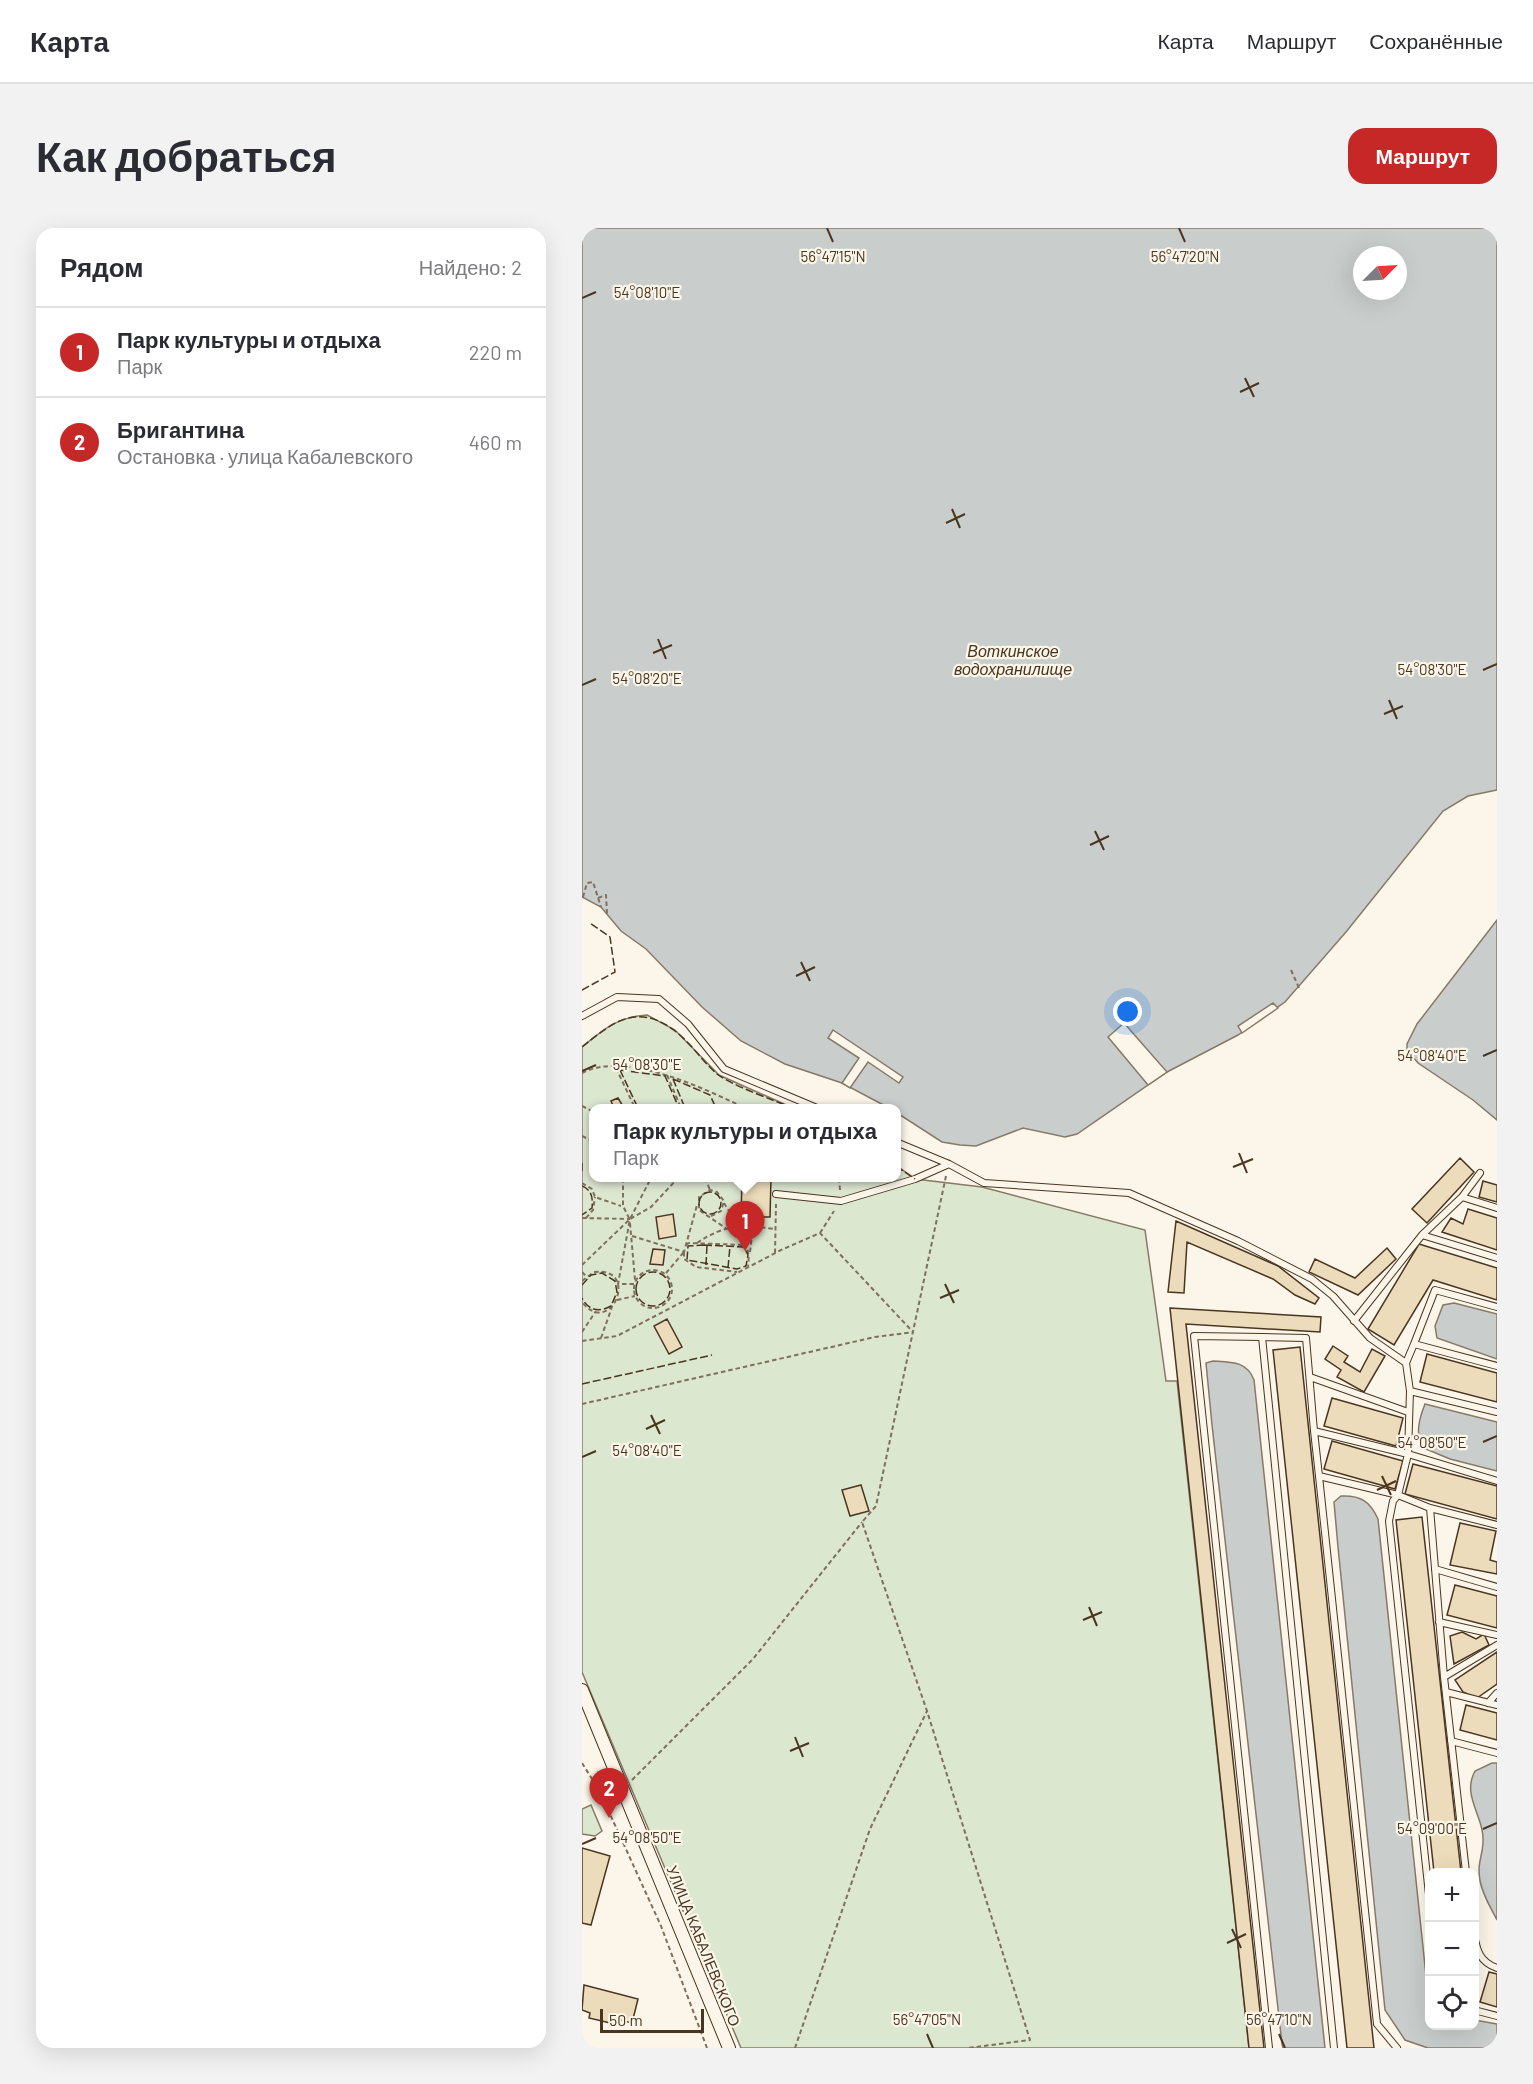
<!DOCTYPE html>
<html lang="ru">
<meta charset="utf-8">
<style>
body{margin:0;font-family:Barlow,sans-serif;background:#f2f2f3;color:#2b2b33}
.controls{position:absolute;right:18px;bottom:18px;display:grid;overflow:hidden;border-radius:12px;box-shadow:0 6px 24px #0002}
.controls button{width:54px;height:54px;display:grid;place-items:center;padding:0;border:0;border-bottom:2px solid #e1e1e2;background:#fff;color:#2b2b33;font:30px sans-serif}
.compass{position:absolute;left:771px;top:18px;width:54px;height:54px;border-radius:50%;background:#fff;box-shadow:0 6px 24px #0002;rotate:66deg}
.scale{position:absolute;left:18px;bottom:15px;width:104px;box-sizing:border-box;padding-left:6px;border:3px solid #4a3520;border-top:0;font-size:16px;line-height:21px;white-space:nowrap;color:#4a3520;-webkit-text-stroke:4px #fbf6e9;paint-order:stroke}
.you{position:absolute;left:546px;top:784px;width:21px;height:21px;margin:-15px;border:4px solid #fff;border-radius:50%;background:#1a73e8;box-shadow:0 0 0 9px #1a73e833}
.badge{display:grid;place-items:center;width:39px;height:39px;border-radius:50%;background:#c62828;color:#fff;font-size:20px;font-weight:700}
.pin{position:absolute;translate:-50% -50px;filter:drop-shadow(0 2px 3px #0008)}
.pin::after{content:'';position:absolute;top:32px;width:21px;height:18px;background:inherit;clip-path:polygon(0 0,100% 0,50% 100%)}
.popup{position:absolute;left:7px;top:876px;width:312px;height:78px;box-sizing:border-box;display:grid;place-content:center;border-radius:12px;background:#fff;filter:drop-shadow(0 2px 4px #0005);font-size:20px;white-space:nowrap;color:#7c7c81}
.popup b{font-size:22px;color:#2b2b33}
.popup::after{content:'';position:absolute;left:50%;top:100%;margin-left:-12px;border:12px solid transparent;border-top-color:#fff}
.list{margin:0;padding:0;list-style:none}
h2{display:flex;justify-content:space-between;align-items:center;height:78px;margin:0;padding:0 24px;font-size:26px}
h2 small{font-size:20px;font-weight:400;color:#7c7c81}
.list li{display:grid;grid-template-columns:39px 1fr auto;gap:18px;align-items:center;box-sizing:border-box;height:90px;padding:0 24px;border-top:2px solid #e1e1e2}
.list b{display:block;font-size:22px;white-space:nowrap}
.list p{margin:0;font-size:20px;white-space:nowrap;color:#7c7c81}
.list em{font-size:20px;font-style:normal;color:#7c7c81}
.icon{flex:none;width:33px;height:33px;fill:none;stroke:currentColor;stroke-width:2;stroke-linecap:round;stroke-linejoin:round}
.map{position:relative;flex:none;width:915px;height:1820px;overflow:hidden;border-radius:18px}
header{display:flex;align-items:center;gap:36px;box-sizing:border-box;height:84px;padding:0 30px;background:#fff;border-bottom:2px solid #e1e1e2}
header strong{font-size:28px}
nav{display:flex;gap:33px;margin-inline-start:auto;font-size:21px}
.intro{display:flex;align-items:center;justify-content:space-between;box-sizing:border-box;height:144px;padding:0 36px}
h1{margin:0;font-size:42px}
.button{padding:15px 27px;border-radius:18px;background:#c62828;color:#fff;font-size:21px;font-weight:700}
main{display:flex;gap:36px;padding:0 36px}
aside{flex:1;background:#fff;border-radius:18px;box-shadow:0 6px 24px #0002}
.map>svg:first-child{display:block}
</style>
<header>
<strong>Карта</strong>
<nav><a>Карта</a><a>Маршрут</a><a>Сохранённые</a></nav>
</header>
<div class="intro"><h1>Как добраться</h1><a class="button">Маршрут</a></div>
<main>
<aside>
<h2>Рядом<small>Найдено: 2</small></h2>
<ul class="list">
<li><span class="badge">1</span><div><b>Парк культуры и отдыха</b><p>Парк</p></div><em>220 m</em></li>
<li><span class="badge">2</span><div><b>Бригантина</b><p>Остановка · улица Кабалевского</p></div><em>460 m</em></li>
</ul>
</aside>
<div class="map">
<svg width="915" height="1820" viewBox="0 0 915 1820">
<rect width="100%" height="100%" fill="#fbf6e9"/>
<path fill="#dce7d0" stroke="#887966" stroke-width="1.5" d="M65,787L93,802L137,847L211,880H12V950H314L315,938L333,951L400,959L563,1002L584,1153H595L667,1820H159L0,1444V819C22,801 35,789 65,787Z
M9,1577L20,1603L13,1608L0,1606V1581Z"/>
<path fill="#c9cecd" stroke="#887966" stroke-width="1.5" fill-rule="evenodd" d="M0,0H915V562L886,568L861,583L764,704L703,774L656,807L585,844L495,906L483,909L441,900L394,918L378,917L360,914L315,885L314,880H307L260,855L203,836L159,813L120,779L64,721L39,703L19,679L0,669ZM780,27H816V63H780Z
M915,692V892L891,872L836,835L825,822V816L835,796Z
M872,1075L915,1086V1131L855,1110L853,1098L861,1077Z
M631,1133C649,1134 665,1133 672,1152L743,1820H701L700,1816L630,1197L624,1135Z
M843,1176L915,1194V1243L868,1231L839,1219C834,1204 837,1191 843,1176Z
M759,1268C778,1267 788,1273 796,1291L847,1776L848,1798H892L893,1792L915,1796V1820H846L823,1812L803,1782L756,1319L752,1274Z
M910,1535H915V1692C908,1678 901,1668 898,1653C895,1634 900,1631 901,1615C903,1589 879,1568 893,1543Z"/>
<path fill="#fbf6e9" stroke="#887966" stroke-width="1.5" d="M691,775L696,780L660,805L656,798Z
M542,795L585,844L566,857L526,809Z
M251,802L321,849L317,855L286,834L268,860L260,855L277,830L246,810Z"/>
<path fill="#ecdcbc" stroke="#4a3520" stroke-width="1.5" d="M36,870L42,880H32L29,873Z
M878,930L892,944L845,995L830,981Z
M160,950H189L188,989H159Z
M901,953L915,957V974L897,969Z
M886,981L915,990V1022L860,1004L869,990L881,996Z
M91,986L94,1008L77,1011L74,989Z
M594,993L696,1038L737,1070L733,1076L713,1067L691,1051L605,1014L602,1065L586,1064Z
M837,1016L915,1040V1072L851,1052L812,1117L786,1101Z
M805,1020L814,1031L776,1067L727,1044L733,1031L773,1050Z
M71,1021L83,1022L81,1037L68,1036Z
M588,1080L739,1089L738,1104L604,1096L682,1820H667Z
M85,1091L100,1119L87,1126L72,1098Z
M751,1118L766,1128L762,1134L778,1144L790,1121L803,1128L782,1164L755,1149L759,1142L743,1131Z
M718,1119L792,1820H765L691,1122Z
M845,1126L915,1145V1174L838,1154Z
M750,1170L821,1190L814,1218L742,1198Z
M750,1213L821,1233L813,1261L742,1241Z
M831,1236L915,1258V1291L823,1266Z
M279,1257L287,1283L268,1288L260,1262Z
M840,1289L879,1644H852L814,1292Z
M878,1295L914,1303L908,1332L915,1334V1346L868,1337Z
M873,1357L915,1368V1400L865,1387Z
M880,1404L894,1411L902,1406L907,1417L872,1436L868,1408Z
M915,1424V1456L895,1470L881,1464L873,1452Z
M884,1477L915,1485V1512L878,1502Z
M0,1620L28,1628L9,1697L0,1695Z
M907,1744L915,1746V1779L898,1774Z
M2,1757L56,1771L50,1795L38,1792L37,1797L7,1790L8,1785L0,1782Z"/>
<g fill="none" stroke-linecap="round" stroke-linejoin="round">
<g stroke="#4a3520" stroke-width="8">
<path id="service" d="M0,788L35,769L77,771L106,796L142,841L235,880
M314,914L367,936L402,955L547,965L656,1013L730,1051L751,1068L788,1110L824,1135L828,1163L826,1226L816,1267L811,1273L807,1293L848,1676
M194,966L259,973L333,951L367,936
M880,969L915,980
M840,1007L915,1030
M915,1079L853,1062L832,1116L915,1138
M772,1093L840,1007L880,969L898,945
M680,1109L612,1108L687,1820
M824,1135L832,1116
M728,1149L826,1184
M828,1163L915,1184
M732,1203L724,1110L680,1109L752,1820
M737,1248L795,1796L815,1820
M848,1280L816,1267L737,1248L732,1203L826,1226L915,1253
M853,1341L915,1359
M857,1394L915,1407
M862,1449L915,1417
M864,1464L915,1477
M906,1475L915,1465
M869,1513L915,1525
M884,1644L862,1449L848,1280L915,1297
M892,1707C895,1723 898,1734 915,1740
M892,1782L915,1788"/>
</g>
<g stroke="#4a3520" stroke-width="14">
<path id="minor" d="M0,1462L147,1820"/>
</g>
<path stroke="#7f6f5c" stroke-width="2" stroke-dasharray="4.5 3" stroke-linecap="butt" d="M1,669L5,655L11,654L19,679
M16,670L24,667L25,686
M709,742L717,760
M34,840L53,880
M0,845C43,822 123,861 163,880
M85,847L99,880
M0,878L12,884
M0,908L12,914
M364,948L294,1278L280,1294L345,1483L448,1812L386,1820
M41,950V978L47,990
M123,950L128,962
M257,950L258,962
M0,955L10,961L13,969L39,978
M142,975C153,993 170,1016 166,1038
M129,988L139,983L142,973L135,964L128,962L117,969V982L145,1001
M0,990L48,991
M4,990L11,982L13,969
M48,995L53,1052
M238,1005L252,983
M50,1008L102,1024L115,977
M115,1015C143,996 161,997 193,1001
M104,1017L107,1015L163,1017
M102,1024V1031L114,1039L155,1044
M168,1024L171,999
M193,1025L194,976
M0,1037L48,991L69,950
M52 1061a19 19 0 1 1 38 0a19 19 0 1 1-38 0Z
M0,1044L4,1048
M84,1045L102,1024
M0,1053L12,1044C59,1038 29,1111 0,1074
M52,1056H36L48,991L69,979L96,950
M35,1072L53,1068
M0,1104L14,1083
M19,1110L30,1079
M0,1113L35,1108L199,1022L238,1005L331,1104
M0,1176L293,1109L332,1104
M0,1535L17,1562L79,1698L125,1820
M50,1552L171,1431L280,1294
M213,1820L288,1601L345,1483"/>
<use href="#service" stroke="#fbf6e9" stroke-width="6"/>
<use href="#minor" stroke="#fbf6e9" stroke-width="12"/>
<path stroke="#4a3520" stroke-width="1.5" stroke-dasharray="8 3" stroke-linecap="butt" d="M0,762L33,744L28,709L8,695
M0,819C31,794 55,774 93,803C109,815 120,833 135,846C151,858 191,872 211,880
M38,842L83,848L97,880
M38,842L56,880
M91,851L128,867L134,880
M91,851L103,880
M0,935V945
M314,938L333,951
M0,958C10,962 11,970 10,980L0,987
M117 975a11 11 0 1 1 22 0a11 11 0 1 1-22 0Z
M122,1017L162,1019L166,1027L164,1038L155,1041L105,1032L106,1018Z
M124,1037L125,1017
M146,1040L148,1018
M54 1061a17 17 0 1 1 34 0a17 17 0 1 1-34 0Z
M0,1057L9,1047L20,1045L33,1053L35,1064L29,1078C17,1085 6,1082 0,1070
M0,1156L130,1127"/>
</g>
<path fill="none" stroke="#4a3520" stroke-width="2" d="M245,0L251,14M597,0L603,14M0,70L14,64M663,150L672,169M658,164L677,155M370,281L378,300M364,295L383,286M76,411L84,431M71,425L90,417M901,442L915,436M0,457L14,451M807,472L815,491M802,486L821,478M513,603L522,622M508,617L527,608M219,734L228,753M214,748L233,739M901,828L915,822M0,843L14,837M657,925L665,945M651,939L671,931M363,1056L372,1075M358,1070L377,1062M69,1187L78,1206M64,1201L83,1192M901,1214L915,1208M0,1229L14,1223M800,1248L809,1267M795,1262L814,1253M507,1379L515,1398M501,1392L520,1384M213,1509L221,1529M208,1523L227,1515M901,1601L915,1595M0,1616L14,1610M650,1701L659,1720M645,1715L664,1706M345,1806L351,1820M697,1806L703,1820"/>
<g text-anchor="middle" stroke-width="4.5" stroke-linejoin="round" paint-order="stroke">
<g font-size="15" fill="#4a3520" stroke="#fbf6e9">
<text transform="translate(121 1718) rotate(68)" y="5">УЛИЦА КАБАЛЕВСКОГО</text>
</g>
<g font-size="16" font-style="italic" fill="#4a3520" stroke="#fbf6e9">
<text x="431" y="429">Воткинское<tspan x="431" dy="18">водохранилище</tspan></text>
</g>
</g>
<g font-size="15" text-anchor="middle" fill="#4a3520" stroke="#fbf6e9" stroke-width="4.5" stroke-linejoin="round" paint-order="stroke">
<text x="251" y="34">56°47'15"N</text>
<text x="603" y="34">56°47'20"N</text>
<text x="65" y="70">54°08'10"E</text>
<text x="850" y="447">54°08'30"E</text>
<text x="65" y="456">54°08'20"E</text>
<text x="850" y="833">54°08'40"E</text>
<text x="65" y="842">54°08'30"E</text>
<text x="850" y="1220">54°08'50"E</text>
<text x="65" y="1228">54°08'40"E</text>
<text x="850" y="1606">54°09'00"E</text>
<text x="65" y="1615">54°08'50"E</text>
<text x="345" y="1797">56°47'05"N</text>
<text x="697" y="1797">56°47'10"N</text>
</g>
</svg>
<div class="controls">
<button>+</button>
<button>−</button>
<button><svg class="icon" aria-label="locate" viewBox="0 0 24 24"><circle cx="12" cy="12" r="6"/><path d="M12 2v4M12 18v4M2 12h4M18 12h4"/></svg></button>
</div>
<svg class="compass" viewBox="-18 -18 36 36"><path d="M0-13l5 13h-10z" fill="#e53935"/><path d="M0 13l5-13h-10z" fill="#7c7c81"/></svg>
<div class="scale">50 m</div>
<div class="you"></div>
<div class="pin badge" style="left:163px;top:1023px">1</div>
<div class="popup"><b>Парк культуры и отдыха</b>Парк</div>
<div class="pin badge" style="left:27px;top:1590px">2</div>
</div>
</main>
